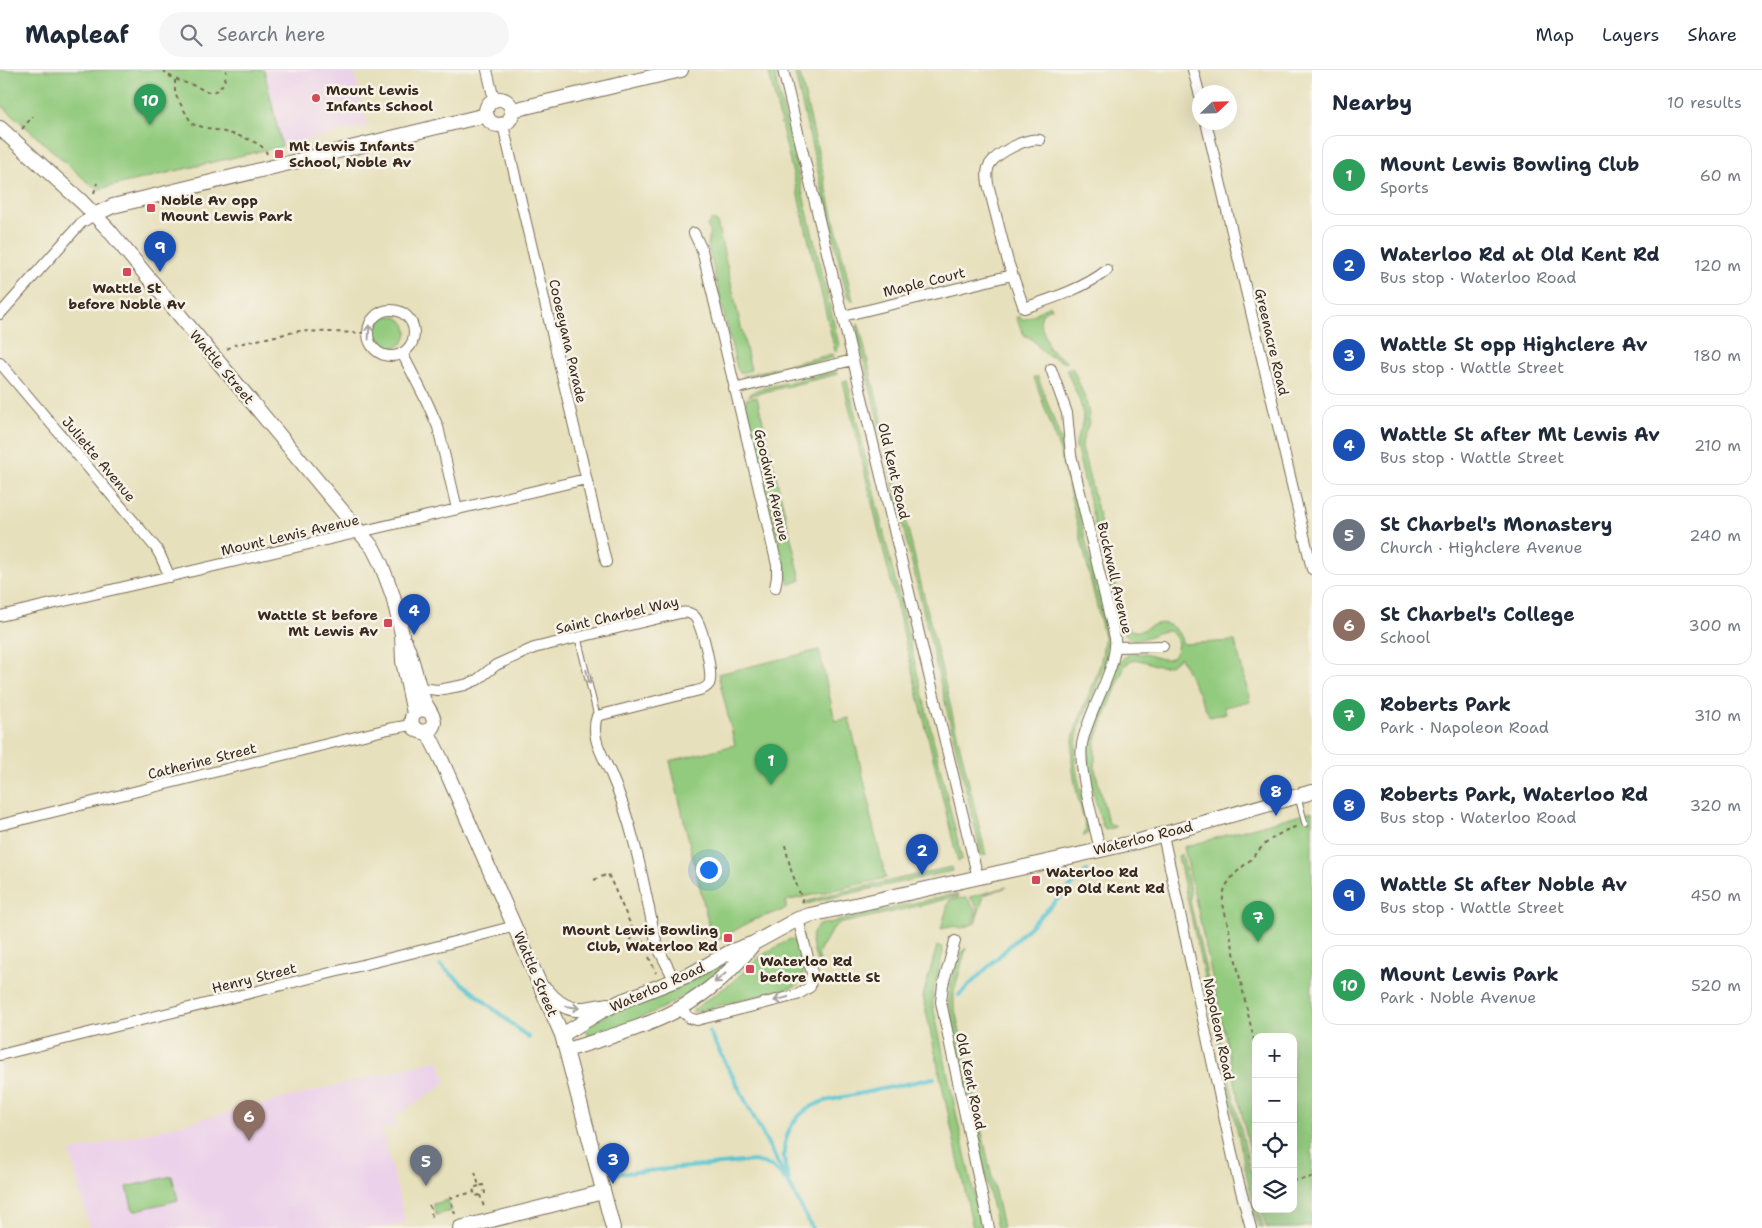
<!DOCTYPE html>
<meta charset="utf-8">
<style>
body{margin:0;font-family:"Shantell Sans",sans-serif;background:#f6f6f7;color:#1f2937}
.controls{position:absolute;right:15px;bottom:15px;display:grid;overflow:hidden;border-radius:10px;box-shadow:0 5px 20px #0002}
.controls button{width:45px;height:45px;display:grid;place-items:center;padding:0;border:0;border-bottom:1px solid #e0e1e3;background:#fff;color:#1f2937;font:25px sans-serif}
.compass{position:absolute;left:1192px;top:15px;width:45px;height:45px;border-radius:50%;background:#fff;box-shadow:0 5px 20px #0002;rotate:67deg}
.you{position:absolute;left:708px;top:799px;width:18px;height:18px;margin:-12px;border:4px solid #fff;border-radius:50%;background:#1a73e8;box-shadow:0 0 0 8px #1a73e833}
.badge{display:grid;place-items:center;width:32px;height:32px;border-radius:50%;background:#d1495b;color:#fff;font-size:16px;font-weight:700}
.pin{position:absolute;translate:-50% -41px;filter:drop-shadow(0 1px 2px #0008)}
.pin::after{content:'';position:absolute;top:26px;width:18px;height:15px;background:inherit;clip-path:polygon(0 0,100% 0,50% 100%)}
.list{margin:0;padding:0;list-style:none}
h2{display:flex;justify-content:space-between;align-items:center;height:65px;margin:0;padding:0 20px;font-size:21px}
h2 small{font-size:16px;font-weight:400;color:#747a83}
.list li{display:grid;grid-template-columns:32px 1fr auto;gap:15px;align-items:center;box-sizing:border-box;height:80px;margin:0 10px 10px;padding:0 10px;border:1px solid #e0e1e3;border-radius:15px}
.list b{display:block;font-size:19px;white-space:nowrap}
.list p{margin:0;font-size:16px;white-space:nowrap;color:#747a83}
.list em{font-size:16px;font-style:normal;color:#747a83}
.icon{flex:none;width:28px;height:28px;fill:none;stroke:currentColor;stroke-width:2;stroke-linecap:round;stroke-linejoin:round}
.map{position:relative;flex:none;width:1312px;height:1158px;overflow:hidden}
header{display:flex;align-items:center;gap:30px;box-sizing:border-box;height:70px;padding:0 25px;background:#fff;border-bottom:1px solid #e0e1e3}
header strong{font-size:24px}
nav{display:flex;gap:28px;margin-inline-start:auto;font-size:18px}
.search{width:350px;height:45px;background:#f6f6f7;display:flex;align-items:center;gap:12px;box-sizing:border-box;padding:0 18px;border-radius:28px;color:#747a83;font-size:19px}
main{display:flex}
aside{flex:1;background:#fff}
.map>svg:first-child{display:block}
</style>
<header>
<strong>Mapleaf</strong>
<div class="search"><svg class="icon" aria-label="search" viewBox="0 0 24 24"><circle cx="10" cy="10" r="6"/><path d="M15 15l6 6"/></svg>Search here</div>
<nav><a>Map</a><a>Layers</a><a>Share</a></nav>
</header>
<main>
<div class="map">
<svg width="1312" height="1158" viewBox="0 0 1312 1158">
<rect width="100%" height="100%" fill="#f7f3e8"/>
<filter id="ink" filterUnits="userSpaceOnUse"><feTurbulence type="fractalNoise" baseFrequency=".02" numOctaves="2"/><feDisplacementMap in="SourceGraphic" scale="10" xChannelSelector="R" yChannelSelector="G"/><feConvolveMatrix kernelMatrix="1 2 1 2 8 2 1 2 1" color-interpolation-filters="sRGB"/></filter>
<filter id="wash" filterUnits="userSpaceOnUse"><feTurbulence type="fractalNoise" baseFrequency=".0096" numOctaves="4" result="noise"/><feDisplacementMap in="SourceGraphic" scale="20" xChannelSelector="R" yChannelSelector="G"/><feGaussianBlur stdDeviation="1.12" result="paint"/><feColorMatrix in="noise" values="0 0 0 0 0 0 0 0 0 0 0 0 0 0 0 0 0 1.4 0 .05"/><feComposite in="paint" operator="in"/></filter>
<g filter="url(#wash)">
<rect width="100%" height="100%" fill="#e7e0bc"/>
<path fill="#ecd1ea" d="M264,0H354L367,56L282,76Z
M439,990L446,1013L440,1014L441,1017L428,1024L403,1041V1043L393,1045L396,1056L382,1060L406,1153L386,1158H89L70,1082Z"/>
<path fill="#93cb7e" stroke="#677a4e" d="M0,0H264L282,76L99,119L93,117L0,34Z
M794,0H799L853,231L847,225Z
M769,3H775L776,11L838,271L839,276L837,282L835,281Z
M712,150L717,152L751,300L740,303L737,298L708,176L710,162L707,155Z
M1050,235L1052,238L1043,242L1040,251L1049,279L1067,292H1062C1057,288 1053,287 1047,285C1038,280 1036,269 1024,265L1016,247H1020L1022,250L1030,247Z
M375 262a16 16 0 1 1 32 0a16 16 0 1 1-32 0Z
M858,254L860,259L986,785H981L980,778L857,263Z
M832,284L834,287L828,289L750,307L743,306Z
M1072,297C1078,311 1090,335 1089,350C1088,360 1082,366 1082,377L1126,556C1130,560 1134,562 1140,561C1144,560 1147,557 1151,556C1166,548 1180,559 1183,574L1235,571L1250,631L1224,637L1226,643L1210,647L1180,587C1158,611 1145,579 1125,595L1095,672V699L1108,752L1116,757L1105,760L1102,754C1096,732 1087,705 1088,682C1089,660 1109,618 1117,597C1136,560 1172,613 1178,574C1168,537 1137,595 1119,554L1076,376C1076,366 1083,358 1083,349C1084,335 1071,312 1066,299Z
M832,302H836L838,304L748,326L756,320Z
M1034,307H1038L1063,375L1108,565C1110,604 1081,637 1076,675C1072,703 1086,731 1089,758L1088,764L1083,766L1086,759C1079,729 1067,696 1074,665C1083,632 1104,601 1104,566L1060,381Z
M847,310L962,789L958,792L843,311Z
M757,327L801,510L789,515L746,335V329Z
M819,580L835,651L849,648L871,739L869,740L886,808L786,831V839L753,850L713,873L670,691L735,675L718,604Z
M1312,741V1155L1298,1158H1269L1266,1157L1262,1139H1293V967H1256V1109L1184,777Z
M1182,784L1190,821V831L1219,957L1221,973L1256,1125V1139H1259L1263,1157L1258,1156L1178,786Z
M951,797L952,801L825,829L804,835L803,833L828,825Z
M1007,817L984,825L975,854L978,839L970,827Z
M949,825H958L959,827H951L932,833L838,854L834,857L818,883L820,893L817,892C814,880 806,862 820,855Z
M967,828L976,841L973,854L961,858L955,856L941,859L949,831L952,829Z
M790,869L794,870C798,877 805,900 803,907C801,914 796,916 790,918L693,942V940L730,914L761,886Z
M937,876L942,877L943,882L933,922V936L981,1158H973L923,927Z
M966,878L954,922V935L1003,1158H997L949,934C948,920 956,887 966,878Z
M722,893L724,896C679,934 645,948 589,966L586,958L612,941L670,921L700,907Z
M172,1106L178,1130L133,1141L127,1117Z
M448,1130L451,1141L436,1145L433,1134Z"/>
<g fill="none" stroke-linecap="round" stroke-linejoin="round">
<path stroke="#59c5d1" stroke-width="4" d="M440,895L529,968
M959,925L1087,801
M709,961L812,1158
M615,1104L753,1091C768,1093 776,1098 785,1110
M789,1110C776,1075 789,1042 825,1031L934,1008"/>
</g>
</g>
<g filter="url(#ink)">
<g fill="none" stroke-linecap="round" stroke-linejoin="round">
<g stroke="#776a55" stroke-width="7">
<path id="lane" d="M578,568L597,646
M1298,727L1305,754"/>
</g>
<g stroke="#776a55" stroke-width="12">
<path id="street" d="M487,0L494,30
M783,0L978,808
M1193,0L1200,26
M1206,52L1312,499
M503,55L606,492
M1040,70C1027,67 997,83 990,94C986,100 987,107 988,114L1008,192L1024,238C1051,229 1085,218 1107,200
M694,163L702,180L777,495V507L775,518
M368 263a23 23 0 1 1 46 0a23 23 0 1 1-46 0Z
M0,244L81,153L94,145
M843,246L1012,205
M402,283L427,332L438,357L457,439
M0,293L156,478L160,485L170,507
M1051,299L1067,343L1071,385L1115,568C1118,599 1088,641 1082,674C1078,700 1094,752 1100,780
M734,319L853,290
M0,546L586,409
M1116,577L1163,576
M419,618L438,620L465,615L477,610L496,595L534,578L680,543C685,542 690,542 694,546C702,553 714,605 709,614C706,619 700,620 696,621L597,646C590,667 602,684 611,704C633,754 643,809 654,863L658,878L675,911
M0,755L388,659L411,655
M1163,765L1237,1106L1251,1158
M955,871L943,915L941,932L989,1158
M679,939L690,948L697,950L797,925L810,917L812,903L798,849
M0,985L427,879L515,856"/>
</g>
<g stroke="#776a55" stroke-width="16">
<path id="secondary" d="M486 42a13 13 0 1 1 26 0a13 13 0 1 1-26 0Z
M513,40L681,0
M0,58L82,132L108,159L373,478L381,494L393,526L402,564L403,591L414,643
M94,145L113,136L486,45
M405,572C414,591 416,612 424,631C427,638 434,645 434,652C433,658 429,661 423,662C409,660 407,644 421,639L429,641
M427,661L441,689L562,965L613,1158
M546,920C566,944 578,941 607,935
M562,965L600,942L622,931L691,904L732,881L754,873L798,849L810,845L1136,772L1312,722
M567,980C604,968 645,958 679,939C707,923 734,899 754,873
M460,1158L603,1122"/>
</g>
<path stroke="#776a55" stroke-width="2" stroke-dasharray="4 4" stroke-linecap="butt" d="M163,0C173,11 185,12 198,17C201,19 205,21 209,22C220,23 227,10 226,0
M175,10V24L192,54C209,60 262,66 267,84
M22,59L33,46
M94,123L97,113
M227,279L234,275L299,261L362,263L368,260
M785,775L791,800L803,832
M594,810L608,804L638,871
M629,870L636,867
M636,873L642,870L646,880
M649,887L656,903
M1256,979L1223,834C1221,815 1234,804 1248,792C1253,788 1256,782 1261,778C1271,768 1284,760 1298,756
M475,1102L479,1116L483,1115L485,1123L480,1125L484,1137
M1293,1111L1312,1107
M479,1116L473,1118L475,1126L480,1125
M429,1135L433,1150
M455,1144L450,1128L474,1122"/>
<use href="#lane" stroke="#fff" stroke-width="5"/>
<use href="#street" stroke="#fff" stroke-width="10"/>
<use href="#secondary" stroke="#fff" stroke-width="14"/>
</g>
<defs><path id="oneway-shaft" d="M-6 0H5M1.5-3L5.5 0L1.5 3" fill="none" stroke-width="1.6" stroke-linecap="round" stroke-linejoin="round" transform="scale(1.25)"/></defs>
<g stroke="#a79f9a">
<use href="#oneway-shaft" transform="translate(369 262) rotate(-87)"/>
<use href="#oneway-shaft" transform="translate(588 607) rotate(76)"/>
<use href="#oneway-shaft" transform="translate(720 908) rotate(140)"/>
<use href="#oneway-shaft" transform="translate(781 929) rotate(165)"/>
<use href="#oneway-shaft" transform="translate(572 937) rotate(10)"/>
</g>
</g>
<g fill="#d1495b" stroke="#f7f3e8" stroke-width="2">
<circle cx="316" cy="28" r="5"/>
<rect x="274" y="79" width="10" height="10" rx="2.5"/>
<rect x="146" y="133" width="10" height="10" rx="2.5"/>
<rect x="122" y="197" width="10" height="10" rx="2.5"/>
<rect x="383" y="548" width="10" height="10" rx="2.5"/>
<rect x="1031" y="805" width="10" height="10" rx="2.5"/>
<rect x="723" y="863" width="10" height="10" rx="2.5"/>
<rect x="745" y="894" width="10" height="10" rx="2.5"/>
</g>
<g text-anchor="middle" stroke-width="5" stroke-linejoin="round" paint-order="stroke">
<g font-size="14" font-weight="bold" fill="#3b2a1e" stroke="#f7f3e8" text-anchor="start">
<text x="326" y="25">Mount Lewis<tspan x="326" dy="16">Infants School</tspan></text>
<text x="289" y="81">Mt Lewis Infants<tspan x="289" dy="16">School, Noble Av</tspan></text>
<text x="161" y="135">Noble Av opp<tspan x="161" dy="16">Mount Lewis Park</tspan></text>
<text x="127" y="223" text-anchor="middle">Wattle St<tspan x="127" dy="16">before Noble Av</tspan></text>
<text x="378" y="550" text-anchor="end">Wattle St before<tspan x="378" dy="16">Mt Lewis Av</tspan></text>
<text x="1046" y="807">Waterloo Rd<tspan x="1046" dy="16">opp Old Kent Rd</tspan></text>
<text x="718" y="865" text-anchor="end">Mount Lewis Bowling<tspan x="718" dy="16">Club, Waterloo Rd</tspan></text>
<text x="760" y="896">Waterloo Rd<tspan x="760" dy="16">before Wattle St</tspan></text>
</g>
<g font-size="14" fill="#3b2a1e" stroke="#f7f3e8">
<text transform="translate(924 212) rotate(-14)" y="5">Maple Court</text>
<text transform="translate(568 271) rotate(77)" y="5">Cooeeyana Parade</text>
<text transform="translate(1272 272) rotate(77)" y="5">Greenacre Road</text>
<text transform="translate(222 297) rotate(50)" y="5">Wattle Street</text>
<text transform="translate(99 389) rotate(50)" y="5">Juliette Avenue</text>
<text transform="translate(894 401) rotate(77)" y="5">Old Kent Road</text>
<text transform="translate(772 415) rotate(77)" y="5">Goodwin Avenue</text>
<text transform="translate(290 465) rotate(-13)" y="5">Mount Lewis Avenue</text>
<text transform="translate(1115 508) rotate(77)" y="5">Buckwall Avenue</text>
<text transform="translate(617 545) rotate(-13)" y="5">Saint Charbel Way</text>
<text transform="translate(202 691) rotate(-14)" y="5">Catherine Street</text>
<text transform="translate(1143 768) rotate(-14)" y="5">Waterloo Road</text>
<text transform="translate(536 904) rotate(67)" y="5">Wattle Street</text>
<text transform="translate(254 908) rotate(-14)" y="5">Henry Street</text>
<text transform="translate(657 917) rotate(-24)" y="5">Waterloo Road</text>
<text transform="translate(1219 959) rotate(78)" y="5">Napoleon Road</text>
<text transform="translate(971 1011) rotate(78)" y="5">Old Kent Road</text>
</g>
</g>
</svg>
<div class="controls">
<button>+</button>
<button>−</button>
<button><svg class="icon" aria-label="locate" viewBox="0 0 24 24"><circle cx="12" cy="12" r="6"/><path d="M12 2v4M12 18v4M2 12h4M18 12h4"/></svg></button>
<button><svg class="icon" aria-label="layers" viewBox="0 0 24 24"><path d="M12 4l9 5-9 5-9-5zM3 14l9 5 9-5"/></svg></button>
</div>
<svg class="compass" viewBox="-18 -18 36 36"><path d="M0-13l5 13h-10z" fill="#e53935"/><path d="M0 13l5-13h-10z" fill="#747a83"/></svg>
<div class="you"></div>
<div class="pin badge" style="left:771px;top:715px;background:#2e9e5b">1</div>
<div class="pin badge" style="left:922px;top:805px;background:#1a4fb4">2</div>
<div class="pin badge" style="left:613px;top:1114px;background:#1a4fb4">3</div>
<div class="pin badge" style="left:414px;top:565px;background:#1a4fb4">4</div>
<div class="pin badge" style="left:426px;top:1116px;background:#6b7280">5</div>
<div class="pin badge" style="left:249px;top:1071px;background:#8d6e63">6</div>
<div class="pin badge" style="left:1258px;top:872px;background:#2e9e5b">7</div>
<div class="pin badge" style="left:1276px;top:746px;background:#1a4fb4">8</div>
<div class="pin badge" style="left:160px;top:202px;background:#1a4fb4">9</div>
<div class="pin badge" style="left:150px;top:55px;background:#2e9e5b">10</div>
</div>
<aside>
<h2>Nearby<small>10 results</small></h2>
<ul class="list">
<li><span class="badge" style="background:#2e9e5b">1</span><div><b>Mount Lewis Bowling Club</b><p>Sports</p></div><em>60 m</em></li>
<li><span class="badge" style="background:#1a4fb4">2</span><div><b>Waterloo Rd at Old Kent Rd</b><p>Bus stop · Waterloo Road</p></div><em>120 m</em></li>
<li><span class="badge" style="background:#1a4fb4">3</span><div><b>Wattle St opp Highclere Av</b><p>Bus stop · Wattle Street</p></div><em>180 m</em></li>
<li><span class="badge" style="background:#1a4fb4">4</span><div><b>Wattle St after Mt Lewis Av</b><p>Bus stop · Wattle Street</p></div><em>210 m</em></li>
<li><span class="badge" style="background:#6b7280">5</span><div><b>St Charbel's Monastery</b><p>Church · Highclere Avenue</p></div><em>240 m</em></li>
<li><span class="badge" style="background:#8d6e63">6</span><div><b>St Charbel's College</b><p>School</p></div><em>300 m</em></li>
<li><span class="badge" style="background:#2e9e5b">7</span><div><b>Roberts Park</b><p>Park · Napoleon Road</p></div><em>310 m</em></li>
<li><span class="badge" style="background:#1a4fb4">8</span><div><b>Roberts Park, Waterloo Rd</b><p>Bus stop · Waterloo Road</p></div><em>320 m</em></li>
<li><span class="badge" style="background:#1a4fb4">9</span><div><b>Wattle St after Noble Av</b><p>Bus stop · Wattle Street</p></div><em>450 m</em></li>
<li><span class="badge" style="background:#2e9e5b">10</span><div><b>Mount Lewis Park</b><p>Park · Noble Avenue</p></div><em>520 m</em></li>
</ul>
</aside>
</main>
